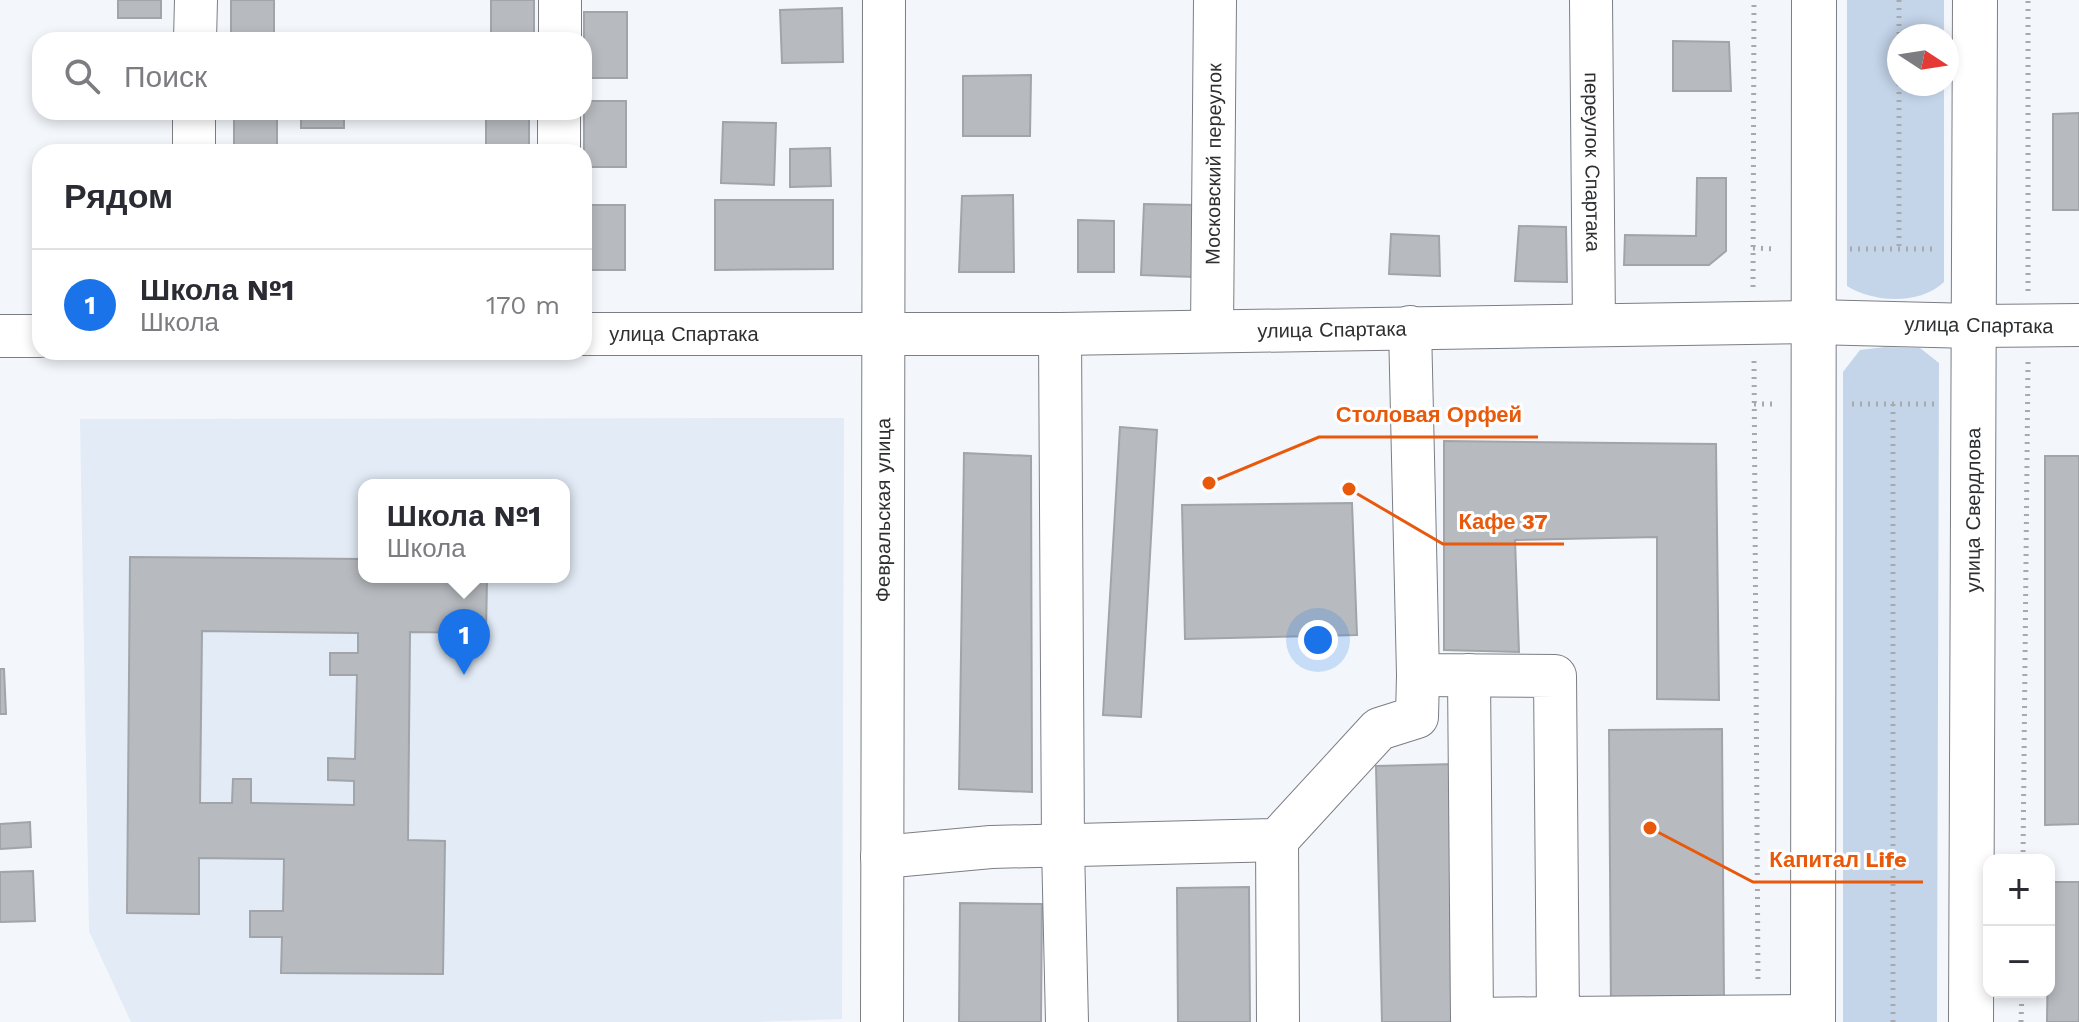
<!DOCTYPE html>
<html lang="ru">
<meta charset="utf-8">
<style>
body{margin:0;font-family:"Work Sans",sans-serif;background:#f2f2f3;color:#2b2b33}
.controls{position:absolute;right:24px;bottom:24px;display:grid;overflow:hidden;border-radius:16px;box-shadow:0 4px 12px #0003}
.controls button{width:72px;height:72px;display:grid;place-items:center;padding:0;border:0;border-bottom:2px solid #e1e1e2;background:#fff;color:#2b2b33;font:40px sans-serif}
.compass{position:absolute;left:1887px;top:24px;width:72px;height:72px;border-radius:50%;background:#fff;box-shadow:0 4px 12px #0003;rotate:102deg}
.you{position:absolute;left:1318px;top:640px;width:28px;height:28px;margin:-20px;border:6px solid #fff;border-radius:50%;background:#1a73e8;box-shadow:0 0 0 12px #1a73e833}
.badge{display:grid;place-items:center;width:52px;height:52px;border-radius:50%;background:#1a73e8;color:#fff;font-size:26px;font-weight:700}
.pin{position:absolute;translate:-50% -66px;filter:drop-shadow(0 2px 4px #0008)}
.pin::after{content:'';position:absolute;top:42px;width:28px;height:24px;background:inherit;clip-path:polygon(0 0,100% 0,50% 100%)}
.popup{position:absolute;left:358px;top:479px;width:212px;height:104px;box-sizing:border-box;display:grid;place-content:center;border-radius:16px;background:#fff;filter:drop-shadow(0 2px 6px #0005);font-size:26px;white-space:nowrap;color:#7c7c81}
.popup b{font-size:30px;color:#2b2b33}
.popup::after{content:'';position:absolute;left:50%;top:100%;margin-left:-16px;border:16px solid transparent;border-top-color:#fff}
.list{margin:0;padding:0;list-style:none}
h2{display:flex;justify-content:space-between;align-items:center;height:104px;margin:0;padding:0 32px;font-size:34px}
h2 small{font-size:26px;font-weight:400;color:#7c7c81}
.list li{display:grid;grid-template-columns:52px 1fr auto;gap:24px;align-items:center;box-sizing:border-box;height:112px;padding:0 32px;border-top:2px solid #e1e1e2}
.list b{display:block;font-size:30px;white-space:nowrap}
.list p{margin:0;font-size:26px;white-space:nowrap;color:#7c7c81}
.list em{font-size:26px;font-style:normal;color:#7c7c81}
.icon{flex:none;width:44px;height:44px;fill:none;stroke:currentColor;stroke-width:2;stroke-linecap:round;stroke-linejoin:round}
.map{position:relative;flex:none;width:2079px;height:1022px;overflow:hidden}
.search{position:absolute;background:#fff;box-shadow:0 4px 12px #0003;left:32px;top:32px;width:560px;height:88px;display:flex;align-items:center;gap:20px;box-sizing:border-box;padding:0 28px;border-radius:24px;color:#7c7c81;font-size:30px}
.panel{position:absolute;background:#fff;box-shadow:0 4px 12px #0003;left:32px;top:144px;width:560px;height:216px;border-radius:24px}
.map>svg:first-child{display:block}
</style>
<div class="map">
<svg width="2079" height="1022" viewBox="0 0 2079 1022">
<rect width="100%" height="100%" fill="#f3f7fc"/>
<path fill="#e2ebf6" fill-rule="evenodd" d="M844,418L842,1019L757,1022H131L89,931L80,419ZM364,485H564V577H364Z"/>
<path fill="#c4d4e9" d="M1847,0H1944V36H1899V84H1944V282C1920,305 1874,303 1847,286Z
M1885,347L1920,348L1939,363L1937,1022H1843V372L1860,350Z"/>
<path fill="#b7bbbf" stroke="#a1a4a9" stroke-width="2" fill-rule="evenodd" d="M118,0H161V18H118Z
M231,0H274V40H231Z
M491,0H534V40H491Z
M842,8L843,62L782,63L780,10Z
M584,12H627V78H584Z
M1673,41L1729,42L1731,91H1673Z
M1031,75L1030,136H963V76Z
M584,101H626V167H584Z
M234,112H277V152H234Z
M301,112H344V128H301Z
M2079,113V210H2053V114Z
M486,118H529V152H486Z
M723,122L776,123L774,185L721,183Z
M830,148L831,186L790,187V149Z
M1697,178H1726V251L1709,265H1624L1625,235L1696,236Z
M1013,195L1014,272H959L962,196Z
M715,200H833V269L715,270Z
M1144,204L1195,205L1194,277L1141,275Z
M584,205H625V270H584Z
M1078,220L1114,221V272H1078Z
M1519,226L1566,227L1567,282L1515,281Z
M1391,234L1439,236L1440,276L1389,274Z
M1120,427L1157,430L1141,717L1103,715Z
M1444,441L1716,444L1719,700L1657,699V537L1515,540L1519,652L1444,650Z
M964,453L1031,456L1032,792L959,789Z
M2045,456H2079V824L2045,825Z
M1352,503L1357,635L1185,639L1182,505Z
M130,557L364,559V577H487L486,633L410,632L408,840L445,841L443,974L281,973L282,937H250V911H283L284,859L199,858V914L127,913ZM202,631L358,633V653H330V675H357L355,759L328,758V780L354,781V805L251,803V779H233L232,803H200Z
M0,669H4L6,714H0Z
M1722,729L1724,1005L1611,1006L1609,730Z
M1454,764L1461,1022H1382L1376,766Z
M30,822L31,847L0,849V824Z
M33,871L35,921L0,922V872Z
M2049,882H2079V1022H2047Z
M1249,887L1250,1022H1178L1177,888Z
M960,903L1042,904L1041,1022H959Z"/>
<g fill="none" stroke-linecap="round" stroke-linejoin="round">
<g stroke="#7b7e83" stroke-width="44">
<g id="minor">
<path id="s1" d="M1591,0L1594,325"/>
<path d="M195,40L196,0"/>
<path d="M560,40V0"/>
<path d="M194,152V112"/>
<path d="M559,152V112"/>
<path d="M1973,326L2079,325"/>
<path d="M1410,327L1418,675L1555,676L1558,1018L1813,1016"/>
<path id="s2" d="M1212,330L1215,0"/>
<path id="s3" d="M584,334H1060L1813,322"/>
<path d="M1060,334L1063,846L1067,1022"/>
<path d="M0,336H40"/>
<path d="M1469,675L1472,1019L1558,1018"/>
<path d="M1277,840L1278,1022"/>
<path d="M882,857L991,847L1277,840L1379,729L1417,717L1418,675"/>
<path id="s4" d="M882,1022L884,0"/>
</g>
</g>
<g stroke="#7b7e83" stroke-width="46">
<g id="major">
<path d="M1813,322L1973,326"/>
<path d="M1813,1022L1814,0"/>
<path id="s5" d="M1971,1022L1975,0"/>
</g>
</g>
<path stroke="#a7a9ad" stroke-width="5" stroke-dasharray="2 6" stroke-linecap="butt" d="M1899,0V36
M1899,84V249
M1753,248L1776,249
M1850,249H1936
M1753,287L1754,0
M2028,291V0
M1754,361L1758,979
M1754,404H1778
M1852,404H1934
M2023,860L2028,361
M1893,1022V404
M2021,1022L2022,992"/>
<use href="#minor" stroke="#fff" stroke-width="42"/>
<use href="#major" stroke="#fff" stroke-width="44"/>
</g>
<g text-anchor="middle" stroke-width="6" stroke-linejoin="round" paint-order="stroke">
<g font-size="20" fill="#2e2f31" stroke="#fff">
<text dy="7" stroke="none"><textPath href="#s1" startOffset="162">переулок Спартака</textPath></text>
<text dy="7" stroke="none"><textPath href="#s2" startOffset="166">Московский переулок</textPath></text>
<text transform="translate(1979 325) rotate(1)" y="7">улица Спартака</text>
<text dy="7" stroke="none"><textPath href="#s3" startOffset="748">улица Спартака</textPath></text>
<text dy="7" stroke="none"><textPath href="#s3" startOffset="100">улица Спартака</textPath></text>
<text dy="7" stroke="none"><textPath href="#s4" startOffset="512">Февральская улица</textPath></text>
<text dy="7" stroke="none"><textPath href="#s5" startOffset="512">улица Свердлова</textPath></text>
</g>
</g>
<path fill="none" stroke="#e8590c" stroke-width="3" d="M1209 483L1319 437H1538M1349 489L1443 544H1564M1650 828L1753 882H1923"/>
<g fill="#e8590c" stroke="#fff" stroke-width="3">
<circle cx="1209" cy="483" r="8"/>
<circle cx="1349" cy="489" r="8"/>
<circle cx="1650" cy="828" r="8"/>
</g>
<g font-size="22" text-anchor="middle" font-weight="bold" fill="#e8590c" stroke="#fff" stroke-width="6" stroke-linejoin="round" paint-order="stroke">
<text x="1429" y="422">Столовая Орфей</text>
<text x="1503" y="529">Кафе 37</text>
<text x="1838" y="867">Капитал Life</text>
</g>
</svg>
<div class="controls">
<button>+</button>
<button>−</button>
</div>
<svg class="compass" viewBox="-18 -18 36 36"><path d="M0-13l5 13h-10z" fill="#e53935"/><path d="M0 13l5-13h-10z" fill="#7c7c81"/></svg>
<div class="you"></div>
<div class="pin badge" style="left:464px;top:675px">1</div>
<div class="popup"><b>Школа №1</b>Школа</div>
<div class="search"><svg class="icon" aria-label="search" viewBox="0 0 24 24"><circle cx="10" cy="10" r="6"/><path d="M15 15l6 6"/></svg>Поиск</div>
<section class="panel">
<h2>Рядом<small></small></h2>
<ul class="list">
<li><span class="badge">1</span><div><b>Школа №1</b><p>Школа</p></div><em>170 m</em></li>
</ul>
</section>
</div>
